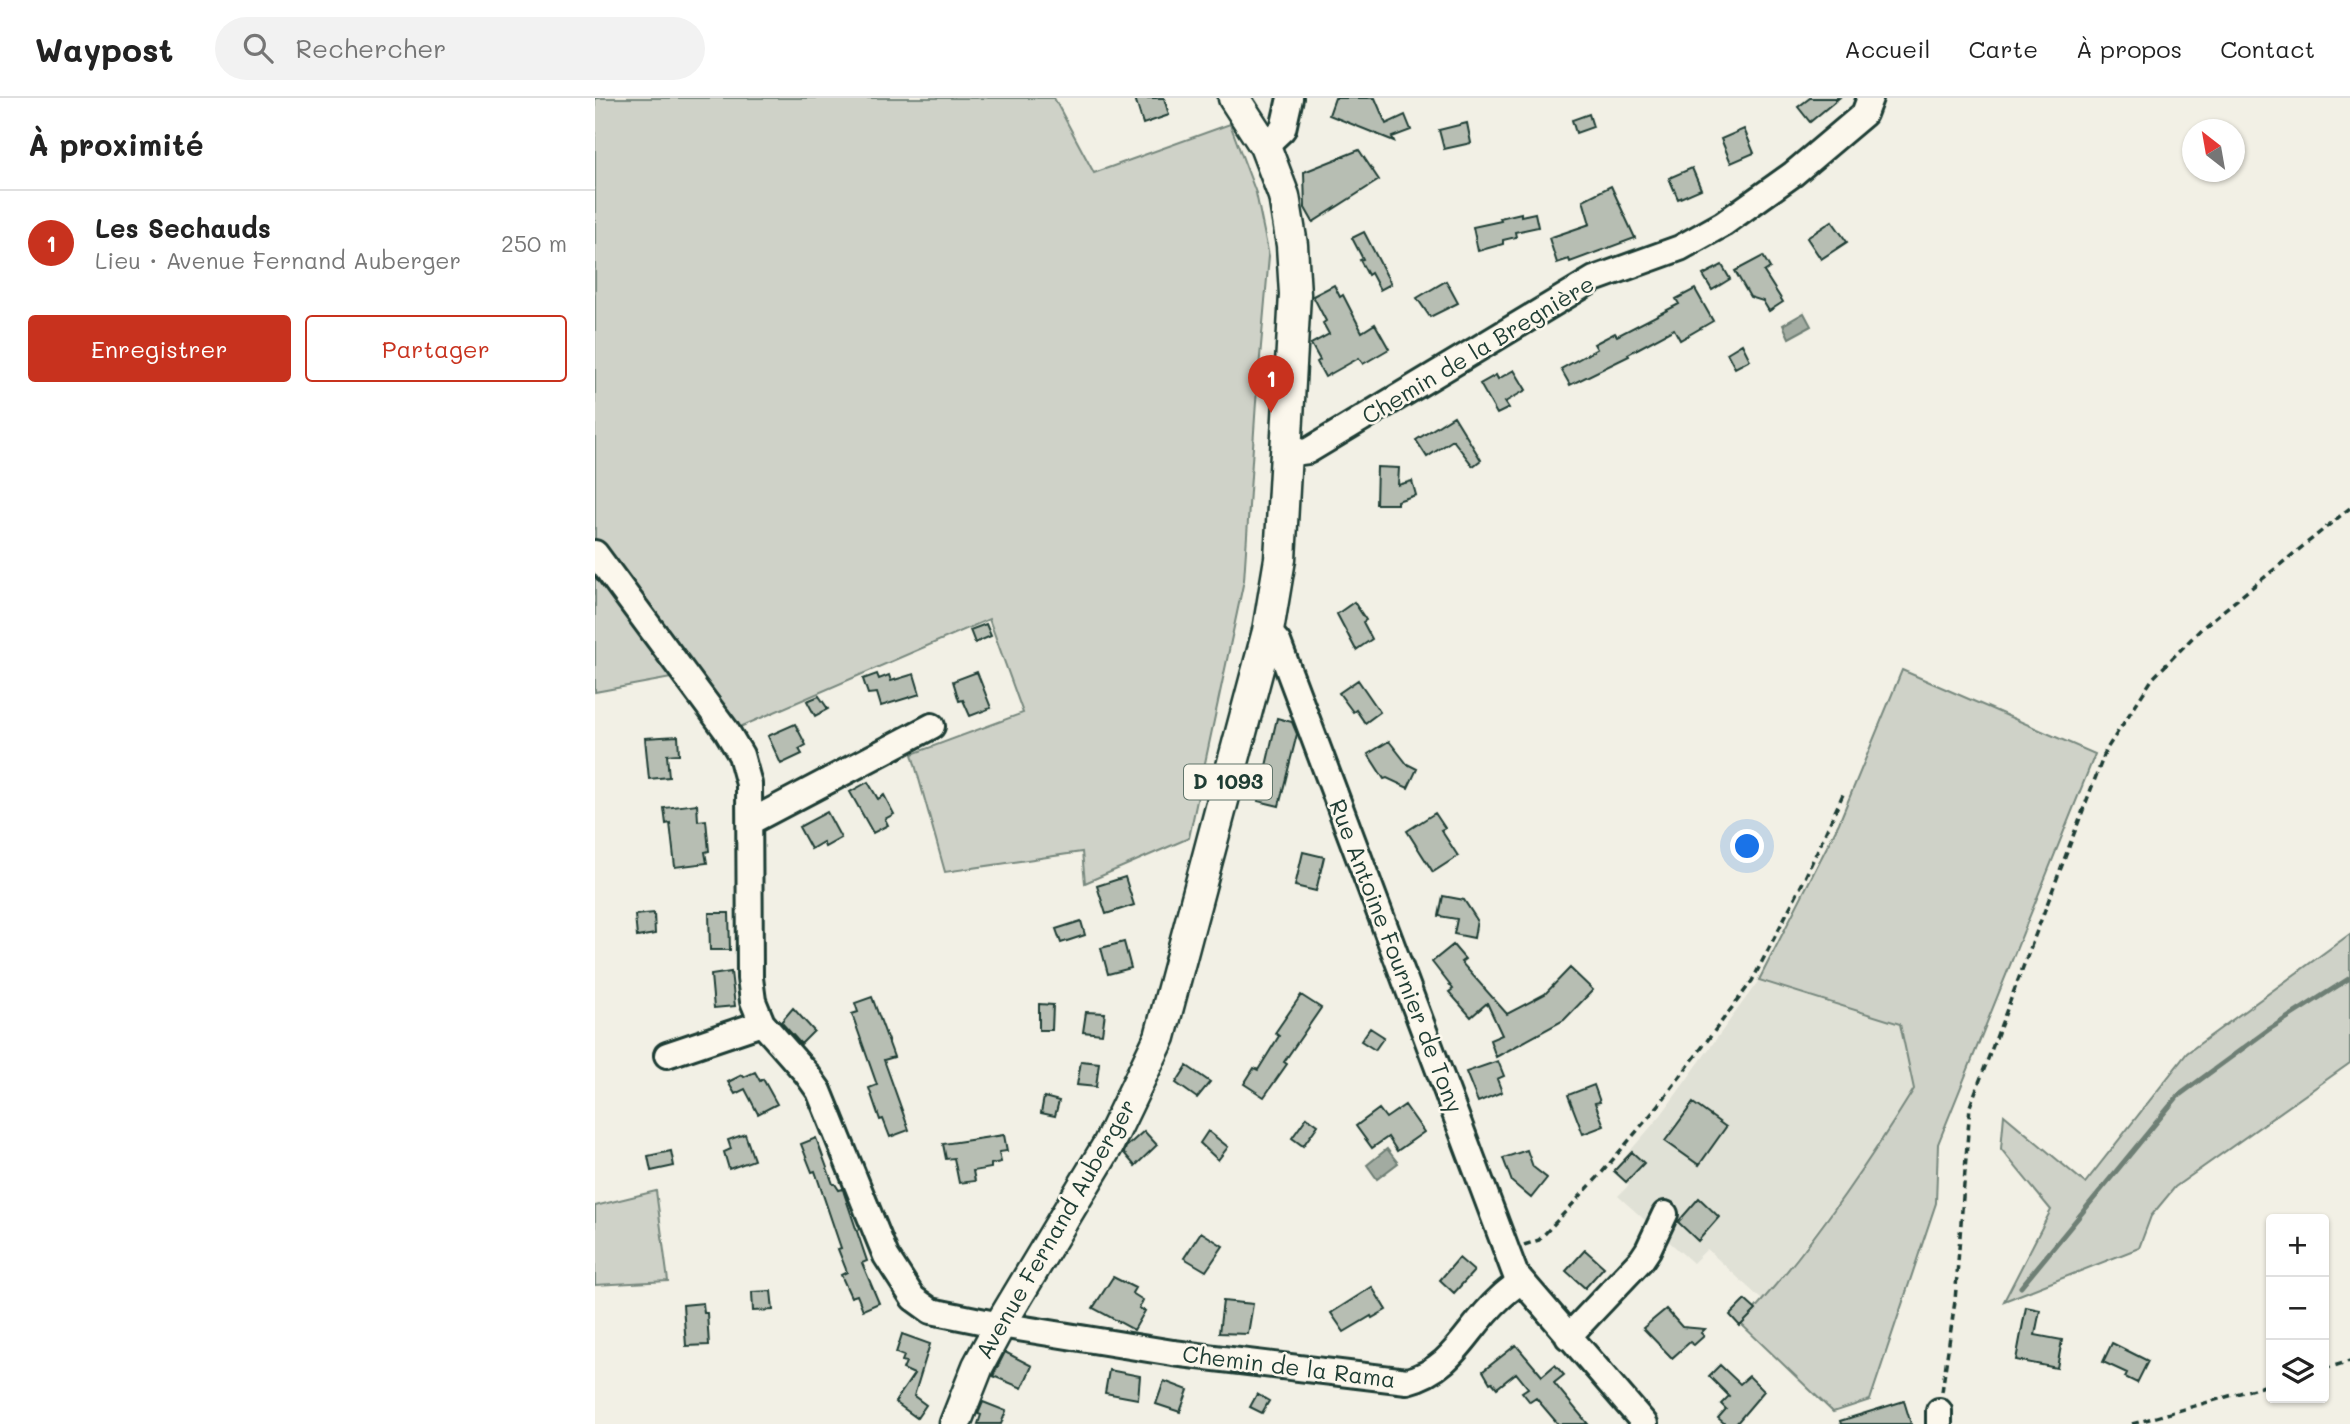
<!DOCTYPE html>
<html lang="fr">
<meta charset="utf-8">
<style>
body{margin:0;font-family:Mali,sans-serif;background:#f2f2f2;color:#222}
.controls{position:absolute;right:21px;bottom:21px;display:grid;overflow:hidden;border-radius:7px;box-shadow:0 2px 5px #0004}
.controls button{width:63px;height:63px;display:grid;place-items:center;padding:0;border:0;border-bottom:2px solid #e0e0e0;background:#fff;color:#222;font:35px sans-serif}
.compass{position:absolute;left:1587px;top:21px;width:63px;height:63px;border-radius:50%;background:#fff;box-shadow:0 2px 5px #0004;rotate:329deg}
.you{position:absolute;left:1153px;top:749px;width:24px;height:24px;margin:-18px;border:5px solid #fff;border-radius:50%;background:#1a73e8;box-shadow:0 0 0 10px #1a73e833}
.badge{display:grid;place-items:center;width:46px;height:46px;border-radius:50%;background:#c8321e;color:#fff;font-size:23px;font-weight:700}
.pin{position:absolute;translate:-50% -58px;filter:drop-shadow(0 2px 4px #0008)}
.pin::after{content:'';position:absolute;top:37px;width:24px;height:21px;background:inherit;clip-path:polygon(0 0,100% 0,50% 100%)}
.list{margin:0;padding:0;list-style:none}
h2{display:flex;justify-content:space-between;align-items:center;height:91px;margin:0;padding:0 28px;font-size:30px}
h2 small{font-size:23px;font-weight:400;color:#767676}
.list li{display:grid;grid-template-columns:46px 1fr auto;gap:21px;align-items:center;box-sizing:border-box;height:105px;padding:0 28px;border-top:2px solid #e0e0e0}
.list b{display:block;font-size:26px;white-space:nowrap}
.list p{margin:0;font-size:23px;white-space:nowrap;color:#767676}
.list em{font-size:23px;font-style:normal;color:#767676}
.actions{display:flex;gap:14px;padding:21px 28px}
.actions a{flex:1;padding:16px 0;border:2px solid #c8321e;border-radius:7px;text-align:center;font-size:24px;color:#c8321e}
.actions .main{background:#c8321e;color:#fff}
.icon{flex:none;width:38px;height:38px;fill:none;stroke:currentColor;stroke-width:2;stroke-linecap:round;stroke-linejoin:round}
.map{position:relative;flex:none;width:1755px;height:1326px;overflow:hidden}
header{display:flex;align-items:center;gap:42px;box-sizing:border-box;height:98px;padding:0 35px;background:#fff;border-bottom:2px solid #e0e0e0}
header strong{font-size:33px}
nav{display:flex;gap:38px;margin-inline-start:auto;font-size:24px}
.search{width:490px;height:63px;background:#f2f2f2;display:flex;align-items:center;gap:18px;box-sizing:border-box;padding:0 24px;border-radius:38px;color:#767676;font-size:26px}
main{display:flex}
aside{flex:1;background:#fff}
.map>svg:first-child{display:block}
</style>
<header>
<strong>Waypost</strong>
<div class="search"><svg class="icon" aria-label="search" viewBox="0 0 24 24"><circle cx="10" cy="10" r="6"/><path d="M15 15l6 6"/></svg>Rechercher</div>
<nav><a>Accueil</a><a>Carte</a><a>À propos</a><a>Contact</a></nav>
</header>
<main>
<aside>
<h2>À proximité<small></small></h2>
<ul class="list">
<li><span class="badge">1</span><div><b>Les Sechauds</b><p>Lieu · Avenue Fernand Auberger</p></div><em>250 m</em></li>
</ul>
<div class="actions"><a class="main">Enregistrer</a><a>Partager</a></div>
</aside>
<div class="map">
<svg width="1755" height="1326" viewBox="0 0 1755 1326">
<rect width="100%" height="100%" fill="#f2f0e5"/>
<filter id="ink" filterUnits="userSpaceOnUse"><feTurbulence type="fractalNoise" baseFrequency=".0143" numOctaves="2"/><feDisplacementMap in="SourceGraphic" scale="14" xChannelSelector="R" yChannelSelector="G"/><feConvolveMatrix kernelMatrix="1 2 1 2 8 2 1 2 1" color-interpolation-filters="sRGB"/></filter>
<g filter="url(#ink)">
<path fill="#e0e1d6" d="M1164,882L1306,926L1319,991L1275,1062L1168,1203L1112,1151L1098,1165L1023,1098L1034,1087L1017,1074L1066,1017Z"/>
<path fill="#cfd2c8" stroke="#77887e" stroke-width="2" d="M0,0H459L499,75L635,26L661,95L674,158L661,304L649,482L594,740L490,785L487,754L350,774L317,656L428,615L394,521L145,629L103,575L0,594Z
M1307,572L1500,656L1343,1046L1341,1105L1275,1302L1238,1314L1146,1226C1211,1157 1269,1072 1319,991L1305,926L1164,882L1244,725Z
M1755,836V965L1580,1089L1556,1118L1544,1150L1409,1203L1456,1112L1406,1051L1409,1017L1490,1085L1592,955Z
M61,1093L73,1183L0,1187V1108Z"/>
<path fill="#a2aba1" stroke="#6e7f75" stroke-width="2" d="M1209,215L1216,228L1194,240L1188,227Z
M792,1051L803,1065L782,1081L772,1067Z"/>
<g fill="none" stroke-linecap="round" stroke-linejoin="round">
<path stroke="#6e7f75" stroke-width="5" d="M1426,1189L1583,998L1673,932L1755,880"/>
</g>
<path fill="#b7beb3" stroke="#1f3d34" stroke-width="2" d="M540,0H569L574,17L548,26Z
M740,0H780L791,26L810,17L816,32L797,39L799,43L734,17Z
M1215,0H1244L1215,24L1203,9Z
M994,16L998,29L981,35L977,22Z
M872,25L876,45L849,51L844,32Z
M1149,31L1159,55L1136,65L1126,41Z
M764,52L784,82L718,124L710,110L709,74Z
M1097,70L1106,91L1083,101L1074,80Z
M1016,88L1040,140L975,164L974,161L962,165L954,140L995,126L988,102Z
M926,115V118L940,115L943,129L920,134L921,139L908,142V146L883,153L878,129L906,123L905,120Z
M1237,123L1252,144L1226,161L1212,140Z
M769,134L796,186L785,192L776,175L773,177L765,162L768,161L757,140Z
M1168,158L1175,170L1169,174L1188,204L1174,213L1168,203L1155,199L1140,173Z
M1127,167L1135,181L1117,192L1108,177Z
M851,183L863,205L835,219L822,200Z
M739,187L745,199L748,197L767,234L780,226L794,251L768,266L764,260L730,279L722,264L725,262L716,246L734,236L728,225L731,223L718,198Z
M1100,191L1118,223L1085,242L1079,231L1033,256L1034,258L975,287L966,271L1002,251L999,246L1020,235L1022,238L1084,206L1081,201Z
M1147,246L1155,262L1140,270L1132,255Z
M919,272L931,292L910,304L914,310L902,316L885,286L901,277L903,281Z
M859,318L886,362L878,368L858,342L832,359L821,342Z
M782,369L804,370L803,387L817,383L821,397L802,403V406H781Z
M759,504L771,522L768,524L777,541L761,552L742,516Z
M391,526L396,538L380,545L375,532Z
M382,574L396,610L375,618L368,602L364,603L358,583Z
M282,576L284,581L294,577L296,583L319,576L325,596L286,608L282,595L273,596L268,581Z
M763,582L785,614L770,625L761,612L758,614L744,595Z
M224,598L233,611L220,618L212,603Z
M682,620L697,624L702,636L684,708L663,703Z
M200,626L211,647L204,651L207,656L186,666L173,638Z
M83,638L84,656L72,657L74,679L54,681L50,640Z
M794,643L812,666L822,671L813,690L792,680L789,681L773,656Z
M273,684L283,701L289,697L299,716L290,721L293,727L278,735L255,694Z
M102,706L103,723L111,722L114,753L110,754L112,765L80,769L75,725L71,726L69,710Z
M232,714L246,740L230,749L228,744L216,751L204,729Z
M840,715L850,730L846,732L863,758L838,774L812,733Z
M708,754L729,759L721,793L700,788Z
M530,779L539,807L511,816L502,788Z
M848,798L869,802L882,822L879,840L859,836L862,821L844,818Z
M59,815L60,836L42,839L40,817Z
M114,815H134L135,852H115Z
M486,823L490,837L466,845L461,831Z
M529,844L536,870L513,876L506,850Z
M858,847L870,861L866,864L912,916L950,896L975,870L998,892L969,922L901,959L895,942L907,937L892,905L876,919L854,894L858,891L837,864Z
M136,874L140,908L119,910L116,877Z
M706,897L726,910L689,964L692,966L669,999L649,986L659,970L663,972L684,938L680,935Z
M277,899L299,959L289,962L314,1032L295,1039L288,1021L285,1022L274,990L282,987L257,916L263,914L260,905Z
M444,906L458,907L457,932H444Z
M198,910L219,933L206,946L186,924Z
M491,914L510,915L507,936L488,934Z
M775,930L789,939L780,952L766,943Z
M486,963L504,965L501,989L482,987Z
M903,963L909,978L902,981L907,994L883,1004L871,974Z
M592,968L615,984L602,1000L581,985Z
M160,974L165,983L168,981L182,1006L163,1016L150,991L140,996L133,984L147,977L149,979Z
M999,987L1005,1004L1000,1005L1009,1028L988,1036L973,997Z
M449,999L464,1003L460,1018L446,1015Z
M1098,1005L1131,1029L1104,1067L1070,1043Z
M810,1007L829,1034L802,1053L793,1039L777,1050L761,1028L784,1011L791,1020Z
M712,1019L723,1027L708,1048L697,1040Z
M549,1033L562,1047L540,1068L529,1055L531,1049Z
M613,1033L633,1049L623,1062L605,1045Z
M150,1036L159,1062L134,1071L129,1054L136,1051L133,1042Z
M409,1037L412,1053L404,1054L406,1064L396,1066V1070L378,1073L380,1083L364,1085L359,1060L351,1061L348,1046Z
M221,1040L238,1086H240L244,1092L248,1091L249,1095L272,1163L267,1165L284,1205L268,1212L262,1197L256,1199L246,1177L252,1174L243,1151L246,1150L220,1073L217,1074L206,1046Z
M932,1052L938,1069L952,1080L936,1100L917,1084L908,1060Z
M76,1053L79,1068L56,1073L53,1058Z
M1037,1054L1049,1065L1031,1084L1019,1073Z
M1104,1100L1124,1119L1103,1143L1083,1124Z
M606,1134L628,1148L611,1173L589,1160Z
M990,1152L1009,1169L990,1190L971,1173Z
M864,1160L879,1173L859,1195L845,1182Z
M518,1179L540,1190L537,1195L548,1202L544,1210L550,1213L539,1232L498,1210Z
M777,1189L791,1212L777,1220L776,1218L749,1234L736,1215Z
M176,1193L178,1212L158,1213L157,1194Z
M1150,1202L1161,1212L1145,1228L1135,1217Z
M628,1203L658,1206L653,1236L624,1235Z
M108,1205L109,1215H112L114,1247L91,1248L88,1207Z
M1431,1209L1445,1212L1440,1237L1467,1242L1462,1270L1421,1262Z
M1071,1211L1087,1229L1110,1231L1106,1235L1109,1238L1099,1247L1095,1244L1077,1260L1048,1230Z
M307,1236L335,1246L319,1298L331,1307L322,1320L300,1304L319,1276L308,1271L311,1264L307,1263L309,1258L301,1255Z
M1517,1245L1553,1263L1542,1285L1530,1279L1532,1275L1508,1264Z
M921,1247L947,1278L960,1267L969,1277L959,1285L993,1326H963L941,1300L935,1304L927,1294L933,1290L921,1275L902,1290L897,1284L895,1285L888,1273Z
M410,1254L437,1268L427,1290L398,1278Z
M1125,1267L1145,1286L1154,1278L1169,1293L1141,1326H1130L1123,1320L1131,1311L1126,1306L1134,1298L1114,1278Z
M514,1272L545,1278L543,1301L510,1295Z
M569,1283L593,1292L585,1314L561,1306Z
M662,1296L674,1303L667,1315L655,1309Z
M1309,1303L1316,1326H1246L1245,1323Z
M388,1304L411,1313L406,1326H383L386,1317L383,1316Z"/>
<g fill="none" stroke-linecap="round" stroke-linejoin="round">
<g stroke="#1f3d34" stroke-width="30">
<path id="minor" d="M670,48L688,31L695,0
M691,356L713,353L999,181L1085,150L1128,126L1198,76L1269,16L1275,0
M0,455L131,632L146,657L154,686L155,880L158,903L167,925L212,976L224,993L291,1158L318,1200L336,1213L405,1227L578,1255L812,1283C859,1271 871,1231 904,1201C910,1195 918,1189 925,1184
M673,533L683,544L920,1175L1050,1326
M155,724L337,628
M72,957L167,925
M973,1239L1047,1161L1053,1152L1070,1116
M1344,1313V1326"/>
</g>
<g stroke="#1f3d34" stroke-width="35">
<path id="major" d="M360,1326L383,1268L405,1227L513,1047L565,939L673,533L685,461L700,196L697,147L689,98L670,48L639,0"/>
</g>
<path stroke="#1f3d34" stroke-width="3.5" stroke-dasharray="7 5" stroke-linecap="butt" d="M929,1147L944,1142L1004,1078L1063,1008L1157,883L1208,784L1249,694
M1729,1271L1755,1263
M1347,1294L1360,1203L1375,1008L1511,652L1558,580L1607,530L1755,410
M1537,1326L1676,1286"/>
<use href="#minor" stroke="#fbf7ec" stroke-width="24"/>
<use href="#major" stroke="#fbf7ec" stroke-width="30"/>
</g>
</g>
<g text-anchor="middle" stroke-width="5" stroke-linejoin="round" paint-order="stroke">
<rect fill="#fbf7ec" stroke="#61756b" stroke-width="2" x="589" y="666.5" width="88" height="35" rx="5"/>
<g font-size="21" font-weight="bold" fill="#1f3d34">
<text x="633" y="691">D 1093</text>
</g>
<g font-size="23" fill="#1f3d34" stroke="#fbf7ec">
<text transform="translate(883 252) rotate(-31)" y="8">Chemin de la Bregnière</text>
<text transform="translate(801 858) rotate(69)" y="8">Rue Antoine Fournier de Tony</text>
<text transform="translate(461 1131) rotate(-60)" y="8">Avenue Fernand Auberger</text>
<text transform="translate(694 1269) rotate(7)" y="8">Chemin de la Rama</text>
</g>
</g>
</svg>
<div class="controls">
<button>+</button>
<button>−</button>
<button><svg class="icon" aria-label="layers" viewBox="0 0 24 24"><path d="M12 4l9 5-9 5-9-5zM3 14l9 5 9-5"/></svg></button>
</div>
<svg class="compass" viewBox="-18 -18 36 36"><path d="M0-13l5 13h-10z" fill="#e53935"/><path d="M0 13l5-13h-10z" fill="#767676"/></svg>
<div class="you"></div>
<div class="pin badge" style="left:676px;top:315px">1</div>
</div>
</main>
